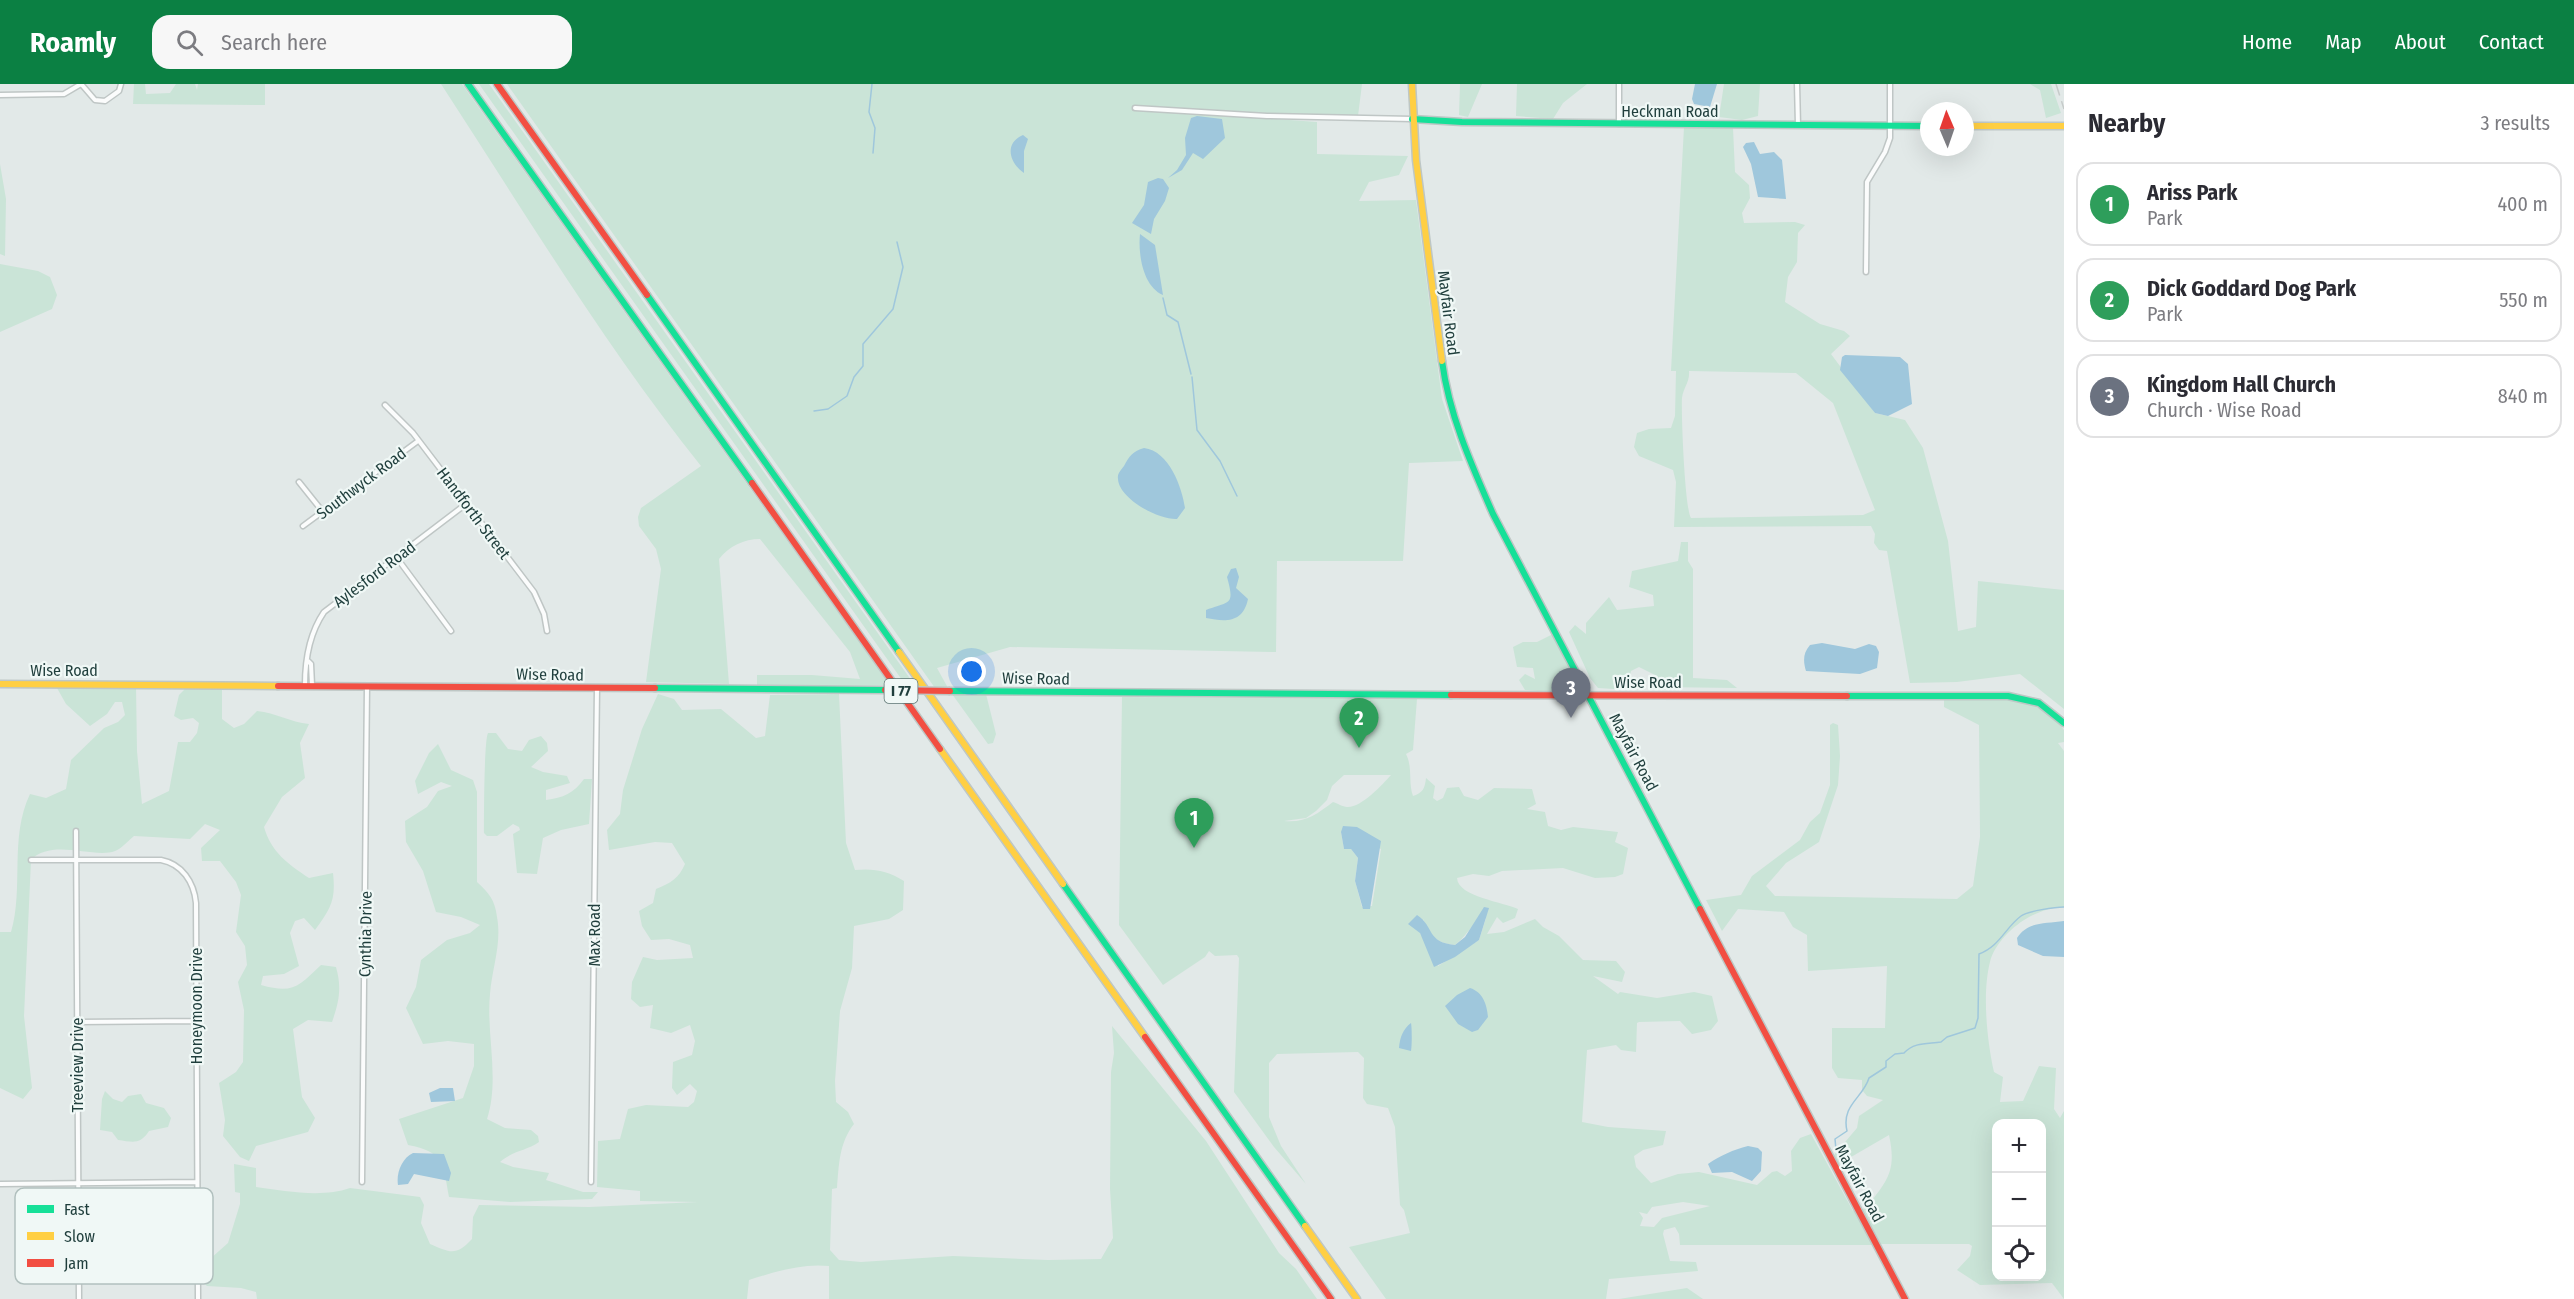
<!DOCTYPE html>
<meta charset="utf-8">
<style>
body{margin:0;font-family:"Fira Sans Condensed",sans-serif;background:#f7f7f7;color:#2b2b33}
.controls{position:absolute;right:18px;bottom:18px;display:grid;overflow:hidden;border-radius:12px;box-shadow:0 6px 24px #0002}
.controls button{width:54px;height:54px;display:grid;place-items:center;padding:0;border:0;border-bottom:2px solid #e1e1e2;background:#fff;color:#2b2b33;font:30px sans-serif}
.compass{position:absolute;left:1920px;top:18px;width:54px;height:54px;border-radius:50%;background:#fff;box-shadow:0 6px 24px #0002;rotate:358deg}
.you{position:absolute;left:972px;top:588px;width:21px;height:21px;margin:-15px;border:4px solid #fff;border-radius:50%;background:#1a73e8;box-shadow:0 0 0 9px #1a73e833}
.badge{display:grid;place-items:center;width:39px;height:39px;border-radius:50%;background:#0b8043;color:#fff;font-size:20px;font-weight:700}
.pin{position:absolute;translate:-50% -50px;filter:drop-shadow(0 2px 3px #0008)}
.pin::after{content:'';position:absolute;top:32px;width:21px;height:18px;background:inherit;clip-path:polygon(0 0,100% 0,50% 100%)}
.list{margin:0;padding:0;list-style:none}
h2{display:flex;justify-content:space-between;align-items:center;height:78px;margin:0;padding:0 24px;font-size:26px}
h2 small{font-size:20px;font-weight:400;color:#7c7c81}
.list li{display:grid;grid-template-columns:39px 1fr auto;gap:18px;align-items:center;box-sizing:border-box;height:84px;margin:0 12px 12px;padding:0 12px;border:2px solid #e1e1e2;border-radius:18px}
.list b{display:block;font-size:22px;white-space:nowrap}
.list p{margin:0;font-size:20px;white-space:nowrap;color:#7c7c81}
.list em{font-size:20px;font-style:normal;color:#7c7c81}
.icon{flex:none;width:33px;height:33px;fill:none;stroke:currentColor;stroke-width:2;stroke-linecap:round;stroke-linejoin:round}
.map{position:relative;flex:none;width:2064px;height:1215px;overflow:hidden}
header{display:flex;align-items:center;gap:36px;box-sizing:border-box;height:84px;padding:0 30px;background:#0b8043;color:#fff}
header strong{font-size:28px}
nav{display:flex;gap:33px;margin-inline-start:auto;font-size:21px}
.search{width:420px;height:54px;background:#f7f7f7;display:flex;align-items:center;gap:15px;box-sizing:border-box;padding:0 21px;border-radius:18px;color:#7c7c81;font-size:22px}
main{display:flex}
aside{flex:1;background:#fff}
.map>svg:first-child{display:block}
</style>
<header>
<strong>Roamly</strong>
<div class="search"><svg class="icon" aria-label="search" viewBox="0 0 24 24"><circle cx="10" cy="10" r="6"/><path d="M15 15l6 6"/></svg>Search here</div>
<nav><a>Home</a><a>Map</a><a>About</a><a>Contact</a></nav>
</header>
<main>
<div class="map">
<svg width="2064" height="1215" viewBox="0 0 2064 1215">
<rect width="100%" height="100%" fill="#e2e9e8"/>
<path fill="#cae4d7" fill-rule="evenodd" d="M134,0H145L146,10L170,9L176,0H195L197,6L198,0H265V21L133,20Z
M441,0H462L890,601L757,602V591H812L860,595L850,568L760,455C744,455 729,462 719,475L729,600L646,598L661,485L656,465L639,442L638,433L641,424L701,382C605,262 525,129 441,0Z
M479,0H489L916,603H907Z
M507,0H1362L1358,32L1284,30L1276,35L1317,38V70L1408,72L1399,91L1369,98L1359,117L1416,116L1442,315L1463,377L1409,379L1403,477H1277L1276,568L1010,563L937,584L948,604H935Z
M1460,0H1482L1468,33L1459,31Z
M1517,0H1587L1563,19L1553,35L1516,32Z
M1724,0H1760L1758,32L1742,36L1719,33Z
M2030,0H2051L2061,29L2046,34L2040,6Z
M1684,43L1733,44L1735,88L1749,101L1750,114L1742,129L1744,139L1795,138L1805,141L1798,149L1797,178L1788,193L1785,218L1820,240L1844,247L1850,252L1831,270L1875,329L1905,336L1923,364L1948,457L1958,547L1976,543L1978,497L2064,506V625L2020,590L1957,598L1910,599L1887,467L1879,466L1874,459L1875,450L1871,442L1674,443L1676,398L1673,386L1639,372L1634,363L1637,349L1649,345L1671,344L1675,332L1676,287H1671ZM1689,287L1796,289L1833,319L1875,426L1863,431L1691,434C1685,426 1681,330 1682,314C1683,304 1690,298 1689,287Z
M0,80L6,115L5,172L0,170Z
M0,180L38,187L50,193L57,211L52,225L0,248Z
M1681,458H1688V477L1693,485V594L1727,596L1737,604L1658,603L1657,592L1639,583L1631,587L1628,600L1614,605L1598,604L1590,594L1569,548L1575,541L1586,550V539L1609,513L1617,526L1654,522L1653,511L1629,503L1632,487L1678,477Z
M1553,550L1574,592V604L1566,609L1525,606L1519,596L1525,590L1535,595L1533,584L1517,583L1513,563L1523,558H1537Z
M136,602L137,667L142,720L169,707L178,658H190L197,649L199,639L193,634L181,636L174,632L179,611L187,603L222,604V635L234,644L244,640L257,627C276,629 290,638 309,640L300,659L305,694L282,713L264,743C271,768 288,780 309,794L333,789C336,816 331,824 315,846L304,834L295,837L290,849L299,882L284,890L263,892L261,901C293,910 298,903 321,881L336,883C342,904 339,918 332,938L308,936L293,945L302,1013L315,1034L308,1048L256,1062L249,1077L240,1073L223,1052L225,1036L219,999L236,988L243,978L244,926L238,898L247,881L245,862L236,848L241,811L236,798L220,777H202L201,764L220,746L205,740L190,755L134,752C129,756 121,765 115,767C94,775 52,754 31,776L24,932L32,1004L23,1015L0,1004V848H11C24,803 9,754 30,710L46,714L66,705L71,676L104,644L118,638L125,631L122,618H115L107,630L90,642L66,620L57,604Z
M658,610L674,615L682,626L721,625L756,654L765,652L770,611L839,610L846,759L855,786C874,784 888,787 904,797L903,826L889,835L854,842L852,884L840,927L835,997L836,1018L848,1028L854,1040C839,1059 839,1081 837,1104L832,1105L830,1166L839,1176L861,1178L953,1172L1048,1176L1101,1175L1113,1154L1110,1105L1111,988L1114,969L1112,942L1206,1057L1279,1169L1296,1185L1317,1215H829V1182C802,1179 774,1188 749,1196L747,1215H257L256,1208L241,1204L207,1202L204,1199L210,1175L228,1159L240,1120V1109L235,1108L234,1080L256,1084V1103C285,1107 322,1114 350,1104L420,1113L424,1121L421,1139L430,1160C451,1169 456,1172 472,1155L473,1133L479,1121L589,1123L698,1118L640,1117V1107L597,1103L598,1057L620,1055L628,1025L646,1021L688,1023L694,1018L697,1007L690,1000L677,1011L672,1004L673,978L692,971L695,957L690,941L671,949L650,944L653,921L640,923L631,915L632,898L643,873L657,876L693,874L690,861L669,855L651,856L642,842L639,827L653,819L656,805C671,799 679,794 685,780L672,759L655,758L609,766L607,746L620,730L623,706L642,645Z
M952,610H986L996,650L993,659L988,660Z
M1122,613L1417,615L1413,666L1406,670C1413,684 1408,698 1413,712C1423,709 1425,704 1426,694L1435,702L1433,714L1437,717L1443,714L1447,704L1459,703L1464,712L1478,716L1494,704L1532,705L1536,720L1527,725L1545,728L1548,742L1561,746L1573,743L1618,748L1615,758L1628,764L1623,790L1615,793L1595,794L1563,784L1502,787L1489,792L1473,790L1457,794C1458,813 1504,818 1518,825L1515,834L1503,839L1497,833L1487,850L1504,848L1535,835L1543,843L1559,852L1583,876L1616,877L1625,888L1622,898L1593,892L1618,910L1620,908L1657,914L1694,908L1712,912L1718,937L1711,946L1692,950L1680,937L1639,938L1637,939L1636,968L1621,966L1616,961L1587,966L1582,1038L1608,1043L1666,1047L1663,1061L1643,1066L1634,1072L1636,1083L1651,1099L1678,1090L1699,1088L1757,1101L1772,1088L1777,1087L1785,1092L1792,1087L1791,1067L1800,1054L1811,1050L1853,1127L1856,1124L1875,1161H1680L1679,1150L1675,1143L1664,1146L1663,1150L1670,1177L1696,1178L1698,1187L1609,1195L1606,1215H1386L1349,1163L1410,1149L1404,1126L1400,1121L1395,1043L1388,1024L1367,1020L1363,1014L1364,974L1358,968L1277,970L1269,979V1033L1281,1062L1306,1100L1274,1063L1234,1008L1239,874L1237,871L1215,872L1209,867L1205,873L1163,901L1119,841ZM1344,691H1391C1382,701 1361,724 1347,723C1343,723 1337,719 1333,718C1317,730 1306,739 1284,737L1306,734L1316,727L1327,716L1332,702ZM1341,748L1381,765L1372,822L1362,823L1355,797L1358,774L1351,765H1344ZM1486,834L1479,856L1438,882L1420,849L1423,835C1430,852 1436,859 1455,861C1470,849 1467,843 1486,834ZM1683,1118L1710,1122L1662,1134L1654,1143L1640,1142L1643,1134L1639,1128L1647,1130L1652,1123Z
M1944,614C1986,615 2037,607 2064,646V658L2058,659L2064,667V823C2053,822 2039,828 2029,833C2014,841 1994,860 1990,878C1982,909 1987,957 1994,988L2003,993L2000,1018L2023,1017L2039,982L2056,984L2054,1025L2060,1034L2064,1027V1215L2052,1199L1980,1201L1957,1186L1970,1172L1972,1162L1969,1160H1881L1862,1125L1866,1124C1887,1097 1897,1088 1889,1051L1839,1080L1834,1071L1857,1044L1859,1032L1883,1016L1867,1012L1862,1006V996L1838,994L1832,984V944H1885L1887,882L1808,887L1807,851L1793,843L1784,828L1738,825L1722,847L1706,816L1741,811L1752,792L1800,756L1810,738L1820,729L1830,701V641L1833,639L1838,641L1840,672L1838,701L1819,758L1786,779L1766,802L1775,812L1957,815L1973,802L1980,753L1979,641L1944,623ZM1996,1040H2042V1192H1996Z
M488,649H496L508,665L522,667L529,656L541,652L547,659L548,667L531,683L543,688L567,692L570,699L546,706V716C563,714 574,709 584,695H592L589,740L561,746L543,754L537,790L517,789L513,750L520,746L519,743L513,740L497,752H487L484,749C484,733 484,656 488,649Z
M438,660L451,686L473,696L477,708V798C489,809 495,816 497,833C502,860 492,884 490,910C486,951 500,995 487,1035L505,1044L531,1046L538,1052L539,1058C526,1067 512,1067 500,1078L513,1083L549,1089L546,1096L583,1108H598L592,1115L510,1118L449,1113C443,1079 444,1068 408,1061L399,1035L463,1014L474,982V960L448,957L423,960L406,924L416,903L421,876L447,856L470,849L480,841L461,833L436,828L423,787L406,758L405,737L427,723L438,707L452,702L441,698L418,710L415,697L429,669Z
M105,1007L113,1015L122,1018L128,1012L141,1010L146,1019L164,1024L171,1034L168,1043L149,1047C140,1061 133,1058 118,1056L112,1048L100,1046L102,1015Z
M1687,1204L1703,1215H1619Z"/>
<path fill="#9fc7dc" d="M1695,0H1717L1710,23L1694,20L1692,15Z
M1197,32L1222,35L1225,54L1203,75L1193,69L1182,86L1168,94L1177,86L1186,71L1185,54L1191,34Z
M1023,51L1028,55L1024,67V89C1009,79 1004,59 1023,51Z
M1754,58L1760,70L1774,68L1782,76L1786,115L1758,113L1751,80L1743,63L1746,59Z
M1158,94L1163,95L1169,104L1165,117L1154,135L1151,150L1132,139L1144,121L1148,98Z
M1140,150L1155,161L1163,211C1142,202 1138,168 1140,150Z
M1845,271L1900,273L1908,280L1912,320L1888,332L1875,329L1840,286L1842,273Z
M1144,364C1169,367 1182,403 1185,424L1177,435C1159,436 1119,415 1118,395C1117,390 1121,386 1124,382C1129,372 1133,367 1144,364Z
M1236,484L1239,493L1236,504L1248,515C1243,539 1226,538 1206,534V526C1230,517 1235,522 1227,493L1231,485Z
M1822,559L1855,565L1869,560L1876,562L1879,568L1877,584L1860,590L1806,587C1803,577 1803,569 1810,561Z
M1343,742L1357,743L1381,757L1370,825H1363L1355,797L1358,774L1351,765H1344L1341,748Z
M1484,823L1489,824L1479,856L1455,873L1434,883L1420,849L1408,840L1417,831C1435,843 1426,858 1455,861L1465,853Z
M2064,837V873L2043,872L2018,861L2017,854C2028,837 2045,840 2064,837Z
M1470,904C1483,908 1487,921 1488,933L1478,946L1472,948L1458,940L1445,922L1457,911Z
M1411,939C1412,943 1412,963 1411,967L1399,964C1400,953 1403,945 1411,939Z
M440,1004H453L455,1017L431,1018L429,1009Z
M1748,1062L1758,1064L1762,1068L1761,1087L1752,1097L1732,1088L1712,1089L1708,1080C1721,1071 1733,1066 1748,1062Z
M413,1069L444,1070L451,1089L449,1097L414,1090L408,1100L398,1101C396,1089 402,1074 413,1069Z"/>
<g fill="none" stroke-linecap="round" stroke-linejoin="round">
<path stroke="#9fc7dc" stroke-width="1.5" d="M872,0L869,28L875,44L873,69
M1163,214L1167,231L1178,238L1191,290
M1192,293L1197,346L1220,377L1237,412
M814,327L828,325L847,312L854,293L863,282V260L893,225L903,183L897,158
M1836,1066L1835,1055L1847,1047C1841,1021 1863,1014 1869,994L1886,983V977L1895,970L1904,969C1914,958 1927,960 1941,958L1947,953L1975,944L1978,934L1979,870C2000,862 2005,844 2021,832C2027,827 2056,823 2064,823"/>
<g stroke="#bfc6c5" stroke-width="7">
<path id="street" d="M1619,0V40
M1797,0L1798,41
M82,1L95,16L105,17L119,7L121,0
M0,11L64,10L81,0
M1135,24L1267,32L1412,35
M1866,188L1867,98L1885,68L1890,54V0
M385,321L413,349L534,508L544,530L547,547
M299,398L323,428
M303,442L418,357
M397,474L451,547
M308,577L311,580L312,601
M305,601C305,575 309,550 324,528L466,420
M76,747L79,1215
M31,776H161C182,780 194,798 196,819L198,1215
M77,938L196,937
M362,1098L367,602
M591,1098L597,604
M0,1100L197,1098"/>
</g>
<g stroke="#bec7c5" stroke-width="9">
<path id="fast" d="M468,0L752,399
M1412,35L1462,38L1929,42
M647,211L899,568
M1442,277C1449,331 1471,380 1493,430L1700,825
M655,604L885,606
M950,607L1451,611
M1847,612H2008L2039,619L2064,639
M1063,800L1305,1142"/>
</g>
<g stroke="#bec7c5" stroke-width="9">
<path id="slow" d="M1412,0L1416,76L1442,277
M1965,42H2064
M899,568L1063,800
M0,600L278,602
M940,665L1145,953
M1305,1142L1357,1215"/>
</g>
<g stroke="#bec7c5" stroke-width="9">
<path id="jam" d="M497,0L647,211
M752,399L940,665
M278,602L655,604
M1451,611L1847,612
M1700,825L1905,1215
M1145,953L1331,1215"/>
</g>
<use href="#street" stroke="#fbfcfc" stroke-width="4"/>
<use href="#fast" stroke="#16e098" stroke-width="6"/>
<use href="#slow" stroke="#ffcf43" stroke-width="6"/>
<use href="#jam" stroke="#f24e42" stroke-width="6"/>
<path stroke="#c6cbca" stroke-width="1.5" stroke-dasharray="12 6" stroke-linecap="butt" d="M2056,0L2064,25"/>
<g stroke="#bec7c5" stroke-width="9" stroke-linecap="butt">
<path id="jam-bridge" d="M885,606L950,607"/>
</g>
<use href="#jam-bridge" stroke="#f24e42" stroke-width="6"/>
</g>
<g text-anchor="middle" stroke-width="4.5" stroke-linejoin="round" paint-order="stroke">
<rect fill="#f0f8f6" stroke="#5e7674" stroke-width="1.5" x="884.5" y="595" width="33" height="24" rx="4.5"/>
<g font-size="15" font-weight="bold" fill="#1f3e3c">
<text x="901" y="612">I 77</text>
</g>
<g font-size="16" fill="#1f3e3c" stroke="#f0f8f6">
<text x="1670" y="33">Heckman Road</text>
<text transform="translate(1449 229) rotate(83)" y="6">Mayfair Road</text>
<text transform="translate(361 399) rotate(-37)" y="6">Southwyck Road</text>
<text transform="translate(474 429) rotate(53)" y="6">Handforth Street</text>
<text transform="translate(374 490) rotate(-37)" y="6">Aylesford Road</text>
<text x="64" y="592">Wise Road</text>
<text transform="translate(550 590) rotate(1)" y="6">Wise Road</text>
<text transform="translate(1036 594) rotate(1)" y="6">Wise Road</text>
<text x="1648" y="604">Wise Road</text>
<text transform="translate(1634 668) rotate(62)" y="6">Mayfair Road</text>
<text transform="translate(365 850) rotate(-89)" y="6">Cynthia Drive</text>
<text transform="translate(594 851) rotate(-90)" y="6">Max Road</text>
<text transform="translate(196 922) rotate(-90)" y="6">Honeymoon Drive</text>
<text transform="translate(77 981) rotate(-90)" y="6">Treeview Drive</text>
<text transform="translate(1860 1099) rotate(62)" y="6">Mayfair Road</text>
</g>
</g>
<rect x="15" y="1104" width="198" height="96" rx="9" fill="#f0f8f6" stroke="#b1c0be" stroke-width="1.5"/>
<rect x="27" y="1121" width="27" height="8" fill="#16e098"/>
<rect x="27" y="1148" width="27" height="8" fill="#ffcf43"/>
<rect x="27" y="1175" width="27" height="8" fill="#f24e42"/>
<g font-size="16" fill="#1f3e3c">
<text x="64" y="1131">Fast</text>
<text x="64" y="1158">Slow</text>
<text x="64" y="1185">Jam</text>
</g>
</svg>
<div class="controls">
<button>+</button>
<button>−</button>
<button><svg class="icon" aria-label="locate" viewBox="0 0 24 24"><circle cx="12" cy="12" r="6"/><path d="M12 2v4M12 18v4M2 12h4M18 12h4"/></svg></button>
</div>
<svg class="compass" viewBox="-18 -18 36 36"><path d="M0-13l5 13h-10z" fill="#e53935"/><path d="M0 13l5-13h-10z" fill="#7c7c81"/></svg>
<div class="you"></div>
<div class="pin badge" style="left:1194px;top:764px;background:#2e9e5b">1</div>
<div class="pin badge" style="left:1359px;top:664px;background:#2e9e5b">2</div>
<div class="pin badge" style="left:1571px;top:634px;background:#6b7280">3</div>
</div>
<aside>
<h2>Nearby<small>3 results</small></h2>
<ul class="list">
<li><span class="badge" style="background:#2e9e5b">1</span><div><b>Ariss Park</b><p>Park</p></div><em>400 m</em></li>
<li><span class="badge" style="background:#2e9e5b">2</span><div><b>Dick Goddard Dog Park</b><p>Park</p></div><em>550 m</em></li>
<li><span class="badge" style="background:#6b7280">3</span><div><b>Kingdom Hall Church</b><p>Church · Wise Road</p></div><em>840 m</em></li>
</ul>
</aside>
</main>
